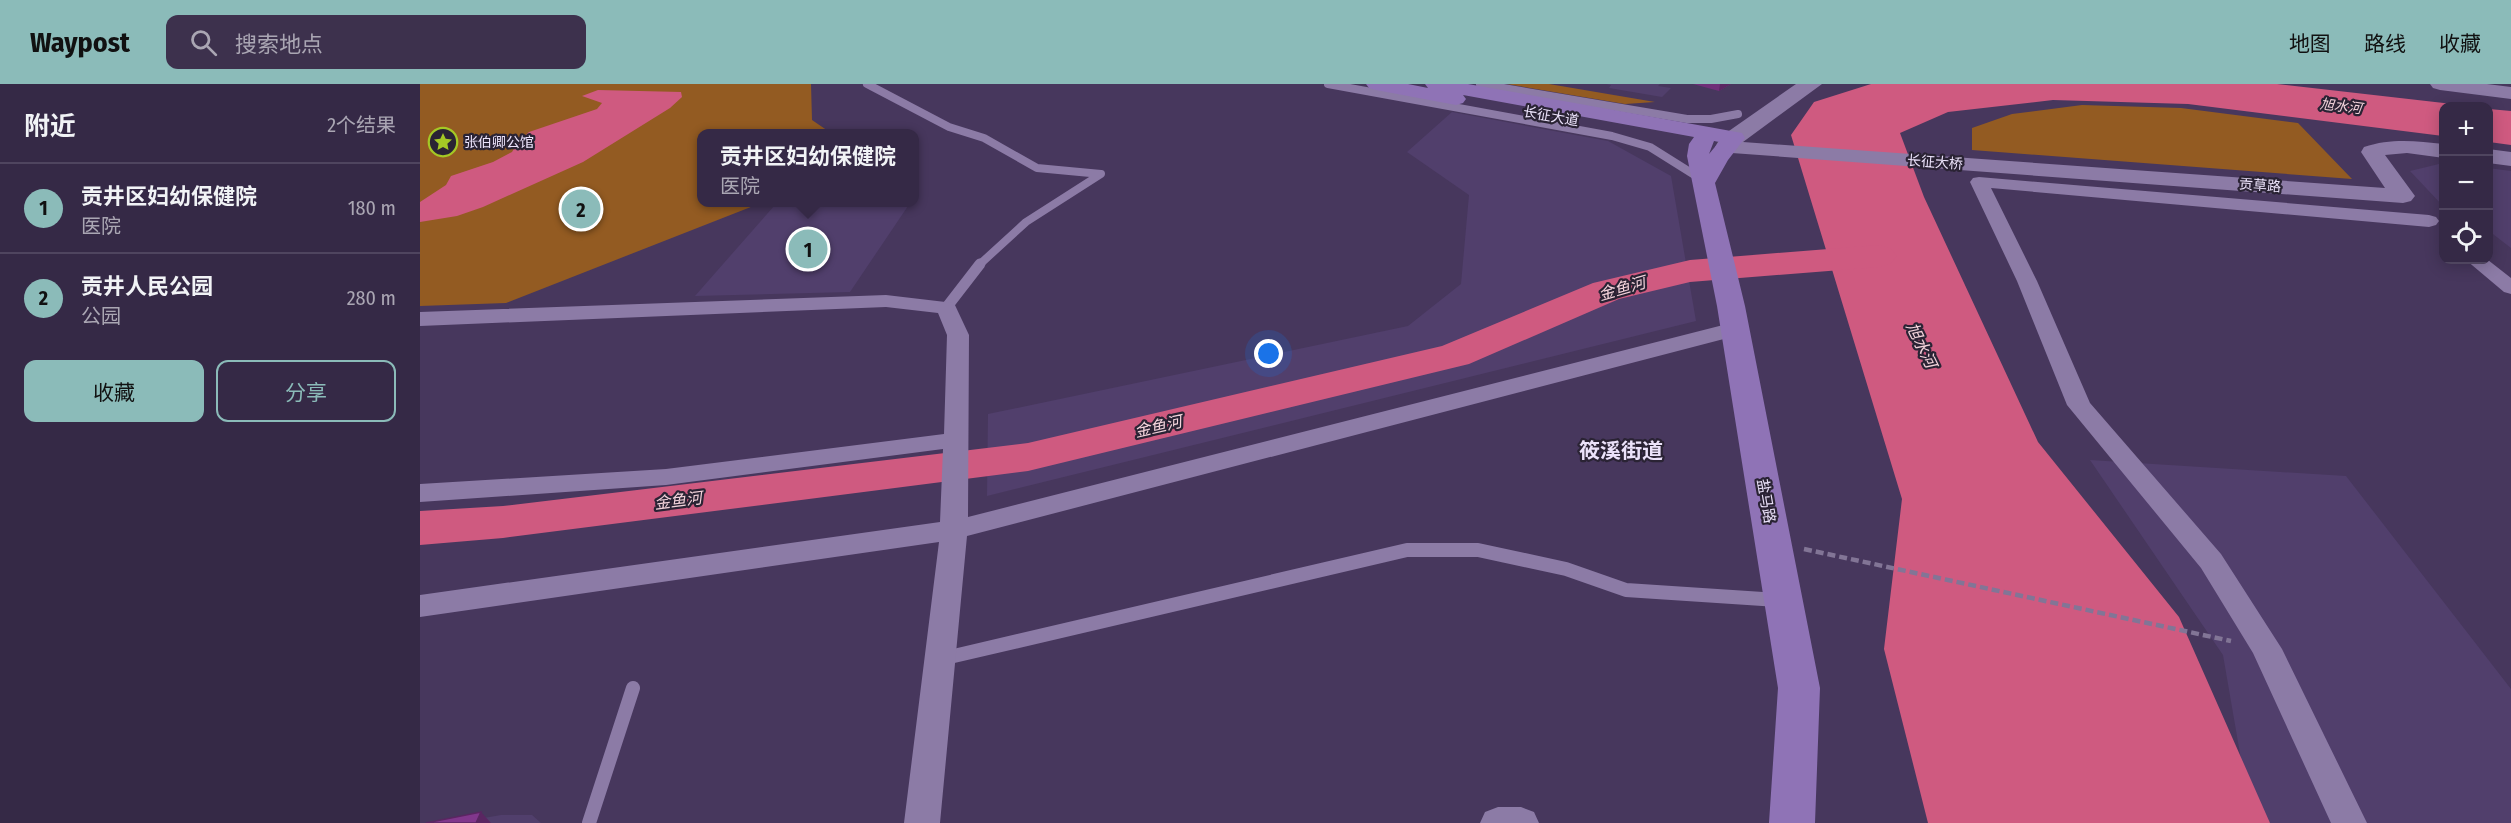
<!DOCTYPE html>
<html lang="zh">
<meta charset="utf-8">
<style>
body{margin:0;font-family:"Fira Sans Condensed","Noto Sans SC",sans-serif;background:#3d314d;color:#f1f3f6}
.controls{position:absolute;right:18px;top:18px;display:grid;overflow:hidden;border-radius:12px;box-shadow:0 3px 15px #0003}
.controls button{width:54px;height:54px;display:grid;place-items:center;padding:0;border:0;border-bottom:2px solid #4f455f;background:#352946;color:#f1f3f6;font:30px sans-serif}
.you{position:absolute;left:849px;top:270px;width:21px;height:21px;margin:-15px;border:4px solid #fff;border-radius:50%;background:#1a73e8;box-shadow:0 0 0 9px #1a73e833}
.badge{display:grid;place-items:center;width:39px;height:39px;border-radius:50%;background:#8bbbb9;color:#111;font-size:20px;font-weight:700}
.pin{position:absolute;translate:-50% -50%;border:3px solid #fff;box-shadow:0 2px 6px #0006}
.popup{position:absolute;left:277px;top:45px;width:222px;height:78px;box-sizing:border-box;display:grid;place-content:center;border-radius:12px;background:#352946;filter:drop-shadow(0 2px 4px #0005);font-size:20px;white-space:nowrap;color:#aaa6b3}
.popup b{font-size:22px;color:#f1f3f6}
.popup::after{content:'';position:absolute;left:50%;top:100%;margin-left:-12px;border:12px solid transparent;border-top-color:#352946}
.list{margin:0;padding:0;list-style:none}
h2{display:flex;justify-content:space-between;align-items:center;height:78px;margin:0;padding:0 24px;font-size:26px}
h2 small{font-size:20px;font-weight:400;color:#aaa6b3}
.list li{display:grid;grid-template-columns:39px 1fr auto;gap:18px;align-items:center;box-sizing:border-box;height:90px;padding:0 24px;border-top:2px solid #4f455f}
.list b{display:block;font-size:22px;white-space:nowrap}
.list p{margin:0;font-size:20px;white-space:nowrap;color:#aaa6b3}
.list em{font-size:20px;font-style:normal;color:#aaa6b3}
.actions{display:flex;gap:12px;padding:18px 24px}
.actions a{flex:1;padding:14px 0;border:2px solid #8bbbb9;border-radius:12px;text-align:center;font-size:21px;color:#8bbbb9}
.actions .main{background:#8bbbb9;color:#111}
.icon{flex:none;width:33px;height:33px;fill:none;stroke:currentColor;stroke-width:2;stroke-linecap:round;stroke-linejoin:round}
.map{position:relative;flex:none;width:2091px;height:739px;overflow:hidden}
header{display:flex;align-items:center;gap:36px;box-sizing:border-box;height:84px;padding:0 30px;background:#8bbbb9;color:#111}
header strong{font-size:28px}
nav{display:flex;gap:33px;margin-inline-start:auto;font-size:21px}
.search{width:420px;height:54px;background:#3d314d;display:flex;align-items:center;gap:15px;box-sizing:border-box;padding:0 21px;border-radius:12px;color:#aaa6b3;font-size:22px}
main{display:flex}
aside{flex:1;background:#352946}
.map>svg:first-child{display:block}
</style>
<header>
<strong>Waypost</strong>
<div class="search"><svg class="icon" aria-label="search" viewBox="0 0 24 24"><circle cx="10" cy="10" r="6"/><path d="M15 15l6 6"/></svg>搜索地点</div>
<nav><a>地图</a><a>路线</a><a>收藏</a></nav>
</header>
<main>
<aside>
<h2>附近<small>2个结果</small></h2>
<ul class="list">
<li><span class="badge">1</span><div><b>贡井区妇幼保健院</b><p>医院</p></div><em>180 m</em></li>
<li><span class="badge">2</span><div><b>贡井人民公园</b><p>公园</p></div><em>280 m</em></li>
</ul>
<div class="actions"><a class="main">收藏</a><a>分享</a></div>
</aside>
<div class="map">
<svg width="2091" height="739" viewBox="0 0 2091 739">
<rect width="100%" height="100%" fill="#47375d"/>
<path fill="#513f6c" d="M1186,0H1240L1238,2L1251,4L1242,13L1189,4L1191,1Z
M1032,28L1188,57L1251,92L1276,237L567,412L568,330L988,242L1041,200L1049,111L987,68Z
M2023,79H2024L2023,122L1990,87Z
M2068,84L2091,87V164L2069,147Z
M490,119L430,208L275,212L354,122Z
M1670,376L1926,392L2091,605V739H1832L1803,571Z
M81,731H112L121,739H35Z"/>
<path fill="#935b22" d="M0,0H391L392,36L411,49L282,50V118L341,119L86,219L0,222Z
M1087,0H1129L1235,18L1205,20Z
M1662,21L1761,24L1878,39L1932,95L1552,66V44L1592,30Z"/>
<path fill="#cf5a80" d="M1451,0H1857L2050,22H2024L2023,52L1768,20L1633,16L1528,28L1480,49L1504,113L1618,358L1759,533L1850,739H1508L1464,565L1482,415L1371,51L1394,18Z
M178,6L261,8L262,13L250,24L163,78L63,123L37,132L0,138V118L26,101L31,92L73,78L92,68L98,58L109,48L177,25L182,19L162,12Z
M2069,25L2091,27V61L2069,58Z"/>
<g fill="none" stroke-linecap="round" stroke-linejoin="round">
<path fill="#cf5a80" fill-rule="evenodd" d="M1459,161L1471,165L1477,172L1471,179L1459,183L1270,198L1199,215L1049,280L608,387L83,454L0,461V427L83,422L608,359L1022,262L1173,199L1270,176Z"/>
<path stroke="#827596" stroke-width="4.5" stroke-dasharray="8 4" stroke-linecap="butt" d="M1384,465L1811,557"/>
<path stroke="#8c7ba6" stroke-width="8" d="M447,0L529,43L564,54L617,84L681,90L606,138L559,181
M908,0L1192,52L1230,63L1281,95
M1060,0L1267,35H1291L1318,30"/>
<path stroke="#8c7ba6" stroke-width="11" d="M526,224L560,180"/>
<path stroke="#8c7ba6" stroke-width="14" d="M521,575L987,466H1058L1146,485L1206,506L1358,516
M169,739L213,604"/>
<path fill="#8c7ba6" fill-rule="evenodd" d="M1559,93L2009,131L2016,133L2019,137L2016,141L2009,143L1571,104L1617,197L1670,319L1801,470L1862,565L1947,739H1911L1833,569L1781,484L1647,321L1597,197L1550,98L1553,94Z
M2046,176H2068L2091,194V210L2084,208Z
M466,211L534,219L549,251L548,433L1315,238L1323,240L1326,245L1323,250L547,452L520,739H484L519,458L0,533V511L520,438L523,365L246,401L0,418V400L246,385L524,350L527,251L518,229L466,223L0,242V228Z
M1078,723H1101L1114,728L1119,739H1060L1065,728Z"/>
<path fill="#8c7ba6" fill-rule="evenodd" d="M1376,0H1402L1323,58L1965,104L1941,68L1944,63C1971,54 1996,57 2024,60V74L1987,69L1965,71L1995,112L1991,117L1983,119L1298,68L1295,63L1298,58L1305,57L1303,54L1306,49Z
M2010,0H2067L2091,3V15L2020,6L2013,4Z
M2068,65L2091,68V82L2068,79Z"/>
<path fill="#8f73b6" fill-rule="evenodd" d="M946,0H988L1008,4L1005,0H1048L1289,43L1322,49L1325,54L1308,76L1295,99L1325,222L1400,604L1395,739H1349L1358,604L1297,222L1267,72L1269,60L1274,53L1043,11L1046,15L1043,19L1036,21L956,6L949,4ZM1294,57L1299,58L1289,70Z"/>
</g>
<path fill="#6f2f78" d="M1273,0H1311L1299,7Z"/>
<path fill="#5a2662" d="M1300,0H1311L1299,7Z
M61,728L71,739H56Z"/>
<path fill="#81378c" stroke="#5a2662" stroke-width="1.5" d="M61,728L56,739H6Z"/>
<defs>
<g id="sight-ring" transform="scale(1.5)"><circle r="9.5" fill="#2a2334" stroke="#a4c825" stroke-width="1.5"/><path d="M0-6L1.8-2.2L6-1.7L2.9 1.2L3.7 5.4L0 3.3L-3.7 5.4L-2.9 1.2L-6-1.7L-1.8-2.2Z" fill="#a4c825"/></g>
</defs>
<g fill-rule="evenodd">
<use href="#sight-ring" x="23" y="58"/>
</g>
<g text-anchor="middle" stroke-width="4.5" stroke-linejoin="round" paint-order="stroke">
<g font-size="14" font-style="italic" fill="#f3d3db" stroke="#2a2334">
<text transform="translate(1921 22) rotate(7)" y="5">旭水河</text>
</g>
<g font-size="14" fill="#ebe2fa" stroke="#2a2334">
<text transform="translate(1131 32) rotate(10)" y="5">长征大道</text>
<text transform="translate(1515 78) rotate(4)" y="5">长征大桥</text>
<text transform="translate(1840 101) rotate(4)" y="5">贡草路</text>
</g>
<g font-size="14" fill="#ebe2fa" stroke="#2a2334" text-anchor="start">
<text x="44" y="63">张伯卿公馆</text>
</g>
<g font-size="15" fill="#ebe2fa" stroke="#2a2334">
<text transform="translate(1346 417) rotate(80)" y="5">盐马路</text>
</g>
<g font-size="16" font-style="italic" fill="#f3d3db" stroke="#2a2334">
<text transform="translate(1202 204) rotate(-16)" y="6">金鱼河</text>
<text transform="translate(1502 261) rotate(64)" y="6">旭水河</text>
<text transform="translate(738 342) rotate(-13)" y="6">金鱼河</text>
<text transform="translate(258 416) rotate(-7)" y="6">金鱼河</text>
</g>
<g font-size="21" font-weight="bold" fill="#ebe2fa" stroke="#2a2334">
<text x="1201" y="374">筱溪街道</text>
</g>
</g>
</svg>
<div class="controls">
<button>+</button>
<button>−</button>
<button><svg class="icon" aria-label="locate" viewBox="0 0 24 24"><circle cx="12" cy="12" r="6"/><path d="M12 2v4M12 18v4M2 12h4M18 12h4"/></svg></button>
</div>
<div class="you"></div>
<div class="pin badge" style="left:388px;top:165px">1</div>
<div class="popup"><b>贡井区妇幼保健院</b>医院</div>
<div class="pin badge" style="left:161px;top:125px">2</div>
</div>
</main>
